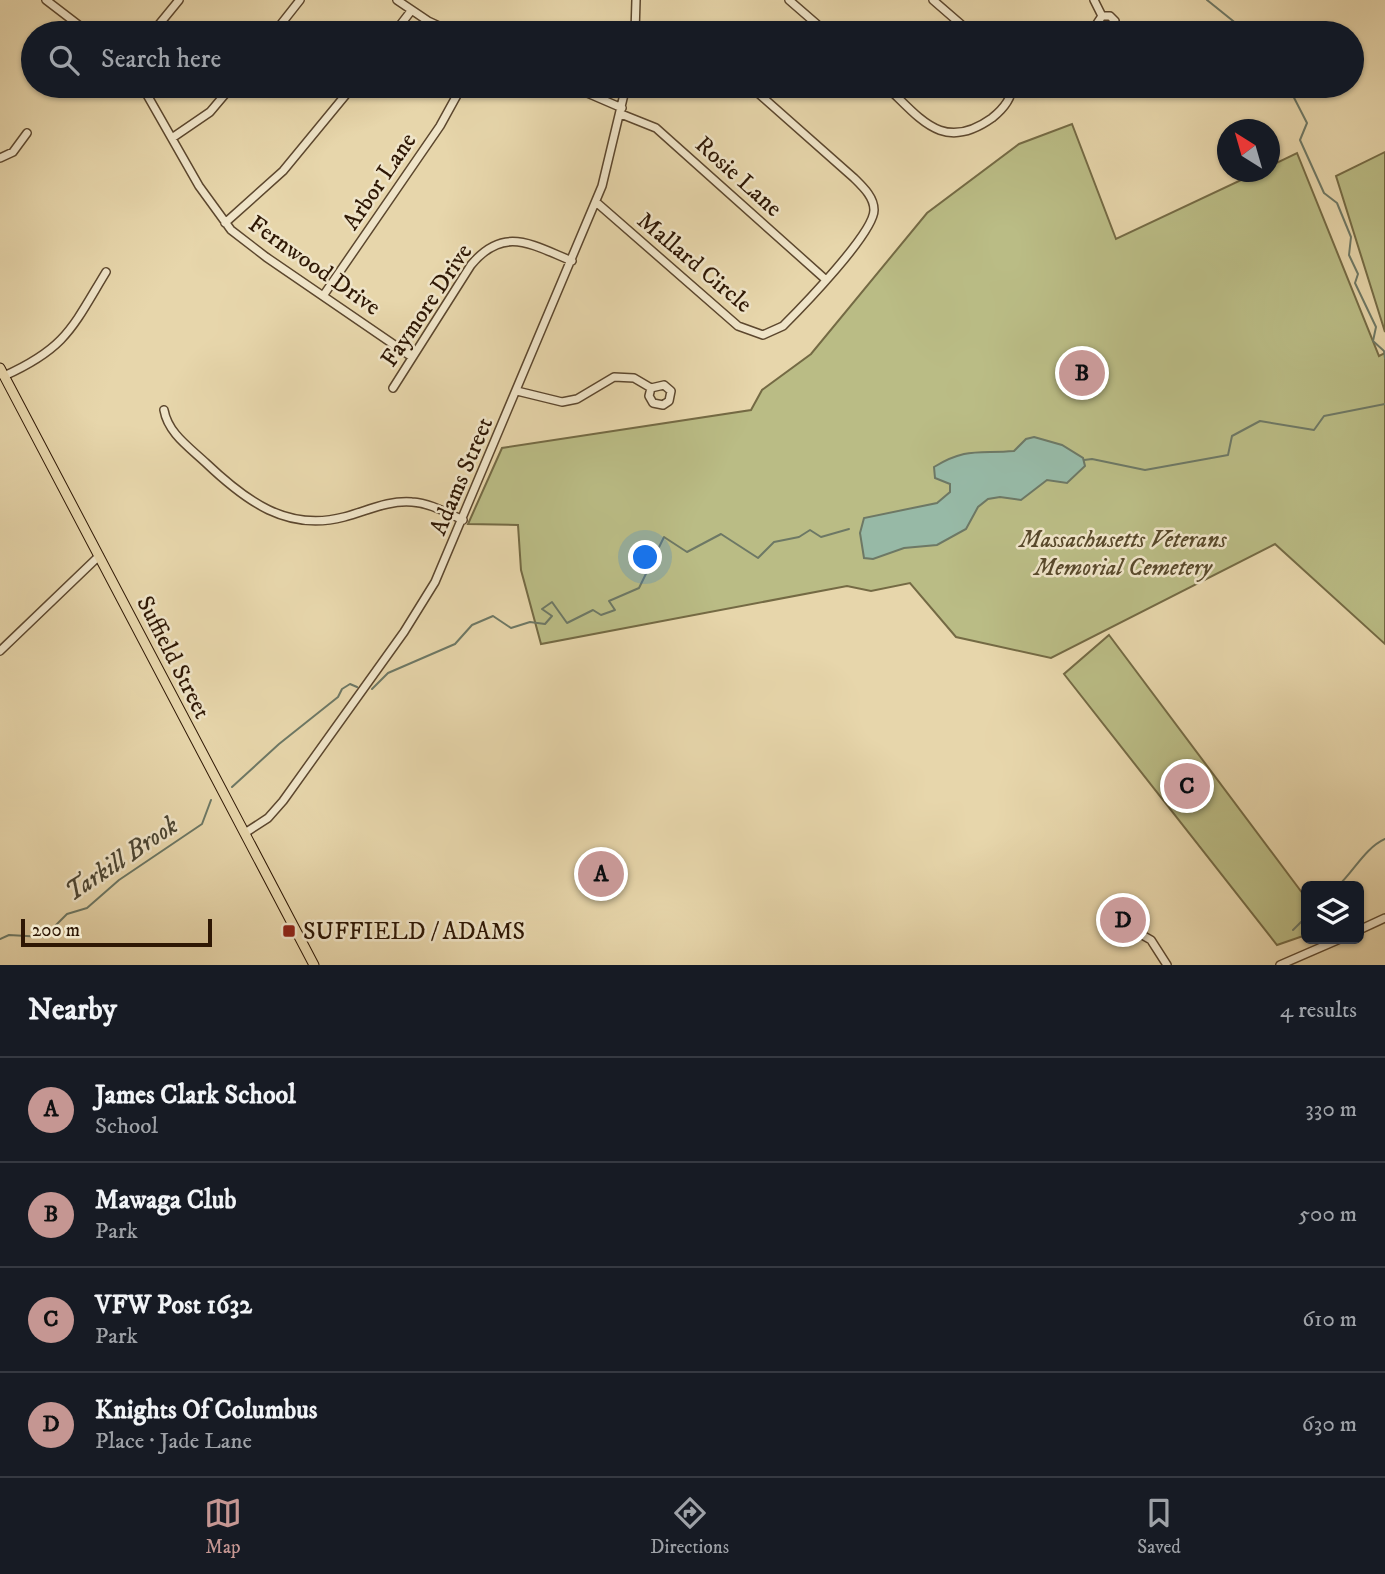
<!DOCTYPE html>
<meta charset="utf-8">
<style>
body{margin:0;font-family:"IM FELL DW Pica",serif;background:#20242c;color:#f1f3f6}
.controls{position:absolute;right:21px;bottom:21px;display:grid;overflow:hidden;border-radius:10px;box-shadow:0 2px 5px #0004}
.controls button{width:63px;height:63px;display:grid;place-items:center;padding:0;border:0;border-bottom:2px solid #363941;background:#171b24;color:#f1f3f6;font:35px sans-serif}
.compass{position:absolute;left:1217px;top:119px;width:63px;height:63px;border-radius:50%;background:#171b24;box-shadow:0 2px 5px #0004;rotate:323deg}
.scale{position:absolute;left:21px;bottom:18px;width:191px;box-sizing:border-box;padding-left:7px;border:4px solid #2e1704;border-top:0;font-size:19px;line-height:24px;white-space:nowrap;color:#2e1704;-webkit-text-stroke:5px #efe4c8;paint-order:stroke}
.you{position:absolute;left:646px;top:558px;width:24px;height:24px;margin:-18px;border:5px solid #fff;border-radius:50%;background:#1a73e8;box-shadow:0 0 0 10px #1a73e833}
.badge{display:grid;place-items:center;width:46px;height:46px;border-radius:50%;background:#c59692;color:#111;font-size:23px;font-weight:700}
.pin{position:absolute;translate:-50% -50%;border:4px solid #fff;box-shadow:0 2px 7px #0006}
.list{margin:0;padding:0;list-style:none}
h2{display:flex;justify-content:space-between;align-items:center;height:91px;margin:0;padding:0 28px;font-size:30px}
h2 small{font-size:23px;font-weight:400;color:#9ea1a6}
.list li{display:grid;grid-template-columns:46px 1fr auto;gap:21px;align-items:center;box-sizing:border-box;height:105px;padding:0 28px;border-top:2px solid #363941}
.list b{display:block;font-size:26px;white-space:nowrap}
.list p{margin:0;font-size:23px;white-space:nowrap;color:#9ea1a6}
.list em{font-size:23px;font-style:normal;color:#9ea1a6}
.icon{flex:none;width:38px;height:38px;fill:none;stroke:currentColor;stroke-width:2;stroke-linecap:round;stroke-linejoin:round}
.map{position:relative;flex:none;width:1385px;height:965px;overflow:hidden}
.search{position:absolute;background:#171b24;box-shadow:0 2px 5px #0004;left:21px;right:21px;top:21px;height:77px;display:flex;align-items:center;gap:18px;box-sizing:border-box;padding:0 24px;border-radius:38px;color:#9ea1a6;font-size:26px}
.sheet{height:511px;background:#171b24}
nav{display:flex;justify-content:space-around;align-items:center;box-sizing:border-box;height:98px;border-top:2px solid #363941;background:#171b24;font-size:19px;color:#9ea1a6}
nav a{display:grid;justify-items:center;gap:4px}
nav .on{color:#c59692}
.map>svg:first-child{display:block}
</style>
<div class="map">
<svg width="1385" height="965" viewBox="0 0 1385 965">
<rect width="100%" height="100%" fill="#e7d6ab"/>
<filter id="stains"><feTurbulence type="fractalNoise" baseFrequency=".00286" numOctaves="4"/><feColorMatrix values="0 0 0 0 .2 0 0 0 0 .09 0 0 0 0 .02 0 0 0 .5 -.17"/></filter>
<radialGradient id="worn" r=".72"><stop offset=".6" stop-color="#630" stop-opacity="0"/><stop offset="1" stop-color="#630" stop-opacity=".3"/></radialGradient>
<path fill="#babc85" stroke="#746a44" stroke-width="2" d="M1072,124L1116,239L1258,172H1270V166L1297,153L1379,356L1385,353V644L1275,544L1051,658L956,637L910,583L871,591L847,586L541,644L521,570L518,525L468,524L502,448L751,410L762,390L811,354L927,213L1019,144Z
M1385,152V332L1336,176Z
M1109,635L1306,898V935L1277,945L1064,674Z"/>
<path fill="#97b9a6" stroke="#6d7865" stroke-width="2" d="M1034,437L1062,445L1083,458L1085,466L1067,483L1047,480L1021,500L1000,497L988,499L978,507L966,529L937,545L904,548L873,559L864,558L860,533L864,518L937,503L950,492V484L935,478L934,467C967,447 979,454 1014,451L1026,439Z"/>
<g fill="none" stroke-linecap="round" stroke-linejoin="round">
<path stroke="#6d7865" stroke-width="2" d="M1207,0L1248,33
M1288,86L1307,123L1300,140L1324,193L1337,203L1351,237L1349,255L1358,274L1355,283L1376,327L1373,341L1384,351L1385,358
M1084,460L1092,459L1145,470L1228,455L1232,436L1260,421L1314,430L1324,416L1385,404
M372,689L388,673L455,644L472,625L493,616L511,628L530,622L545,624L552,616L542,609L552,602L567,623L593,610L601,615L615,610L609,601L639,588L664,537L687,552L721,534L758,558L774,542L799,537L810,530L821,537L849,529
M232,787L279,744L338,697L342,689L350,684L357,687
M1338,886C1354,871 1365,848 1385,839
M1293,930L1306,917
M0,939L9,935L44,937L67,914L87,908L119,880L202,824L211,800"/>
<g stroke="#5c472e" stroke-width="10">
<path id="minor" d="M46,0L89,33
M397,0L428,21L454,33
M789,0L827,33
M933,0L971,33
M1094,0L1102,16
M1102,16H1110L1115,21L1112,33
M152,33L179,0
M274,33L300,0
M394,33L411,11
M635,33L636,0
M1101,33L1096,25L1102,16
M142,86L199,186L231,230L266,257L412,357
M571,86L622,108
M886,86C921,119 943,153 992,118C1002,110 1012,99 1012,86
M621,114L656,128L825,279
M172,138L210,112L232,86
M0,158L13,152L27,133
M596,202L738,326L763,335L783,326C802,307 874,233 874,210C874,197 863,187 854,178L750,86
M225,223L283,171L353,86
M323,296L440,126L462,86
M4,376C66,348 72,328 106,272
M393,388L471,265C504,225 532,245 572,261
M517,391L562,402L577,399L614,377L634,378L651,388L664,385L671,391L669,401L663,405L653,403L649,396L651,388
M164,410C168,433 189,447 206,463C246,501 287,532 344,517C367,511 388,500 412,502C430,503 447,513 463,520
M0,651L99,556
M245,833L268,818L283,801L404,632L435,582L602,186L626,86
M1112,918L1151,940L1167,965
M1359,930L1385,918
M1280,965L1340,939"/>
</g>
<g stroke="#2e1704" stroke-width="11">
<path id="major" d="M0,368L314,965"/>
</g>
<use href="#minor" stroke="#efe4c8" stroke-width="7"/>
<use href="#major" stroke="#e7d6ab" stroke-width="9"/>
</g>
<rect fill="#8f2418" stroke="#efe4c8" stroke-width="2.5" x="282" y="924" width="14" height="14" rx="3.5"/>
<g text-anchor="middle" stroke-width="5" stroke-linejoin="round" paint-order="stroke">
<g font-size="24" fill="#2e1704" stroke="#efe4c8">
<text transform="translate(739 176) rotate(42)" y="8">Rosie Lane</text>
<text transform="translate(379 181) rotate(-56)" y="8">Arbor Lane</text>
<text transform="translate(695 262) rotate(40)" y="8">Mallard Circle</text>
<text transform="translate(315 265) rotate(35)" y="8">Fernwood Drive</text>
<text transform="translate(426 305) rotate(-56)" y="8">Faymore Drive</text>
<text transform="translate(461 476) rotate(-67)" y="8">Adams Street</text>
<text transform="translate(174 657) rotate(63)" y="8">Suffield Street</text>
</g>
<g font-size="24" font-style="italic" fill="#58492b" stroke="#efe4c8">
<text x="1123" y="547">Massachusetts Veterans<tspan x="1123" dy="28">Memorial Cemetery</tspan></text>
</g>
<g font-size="24" fill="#2e1704" stroke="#efe4c8" text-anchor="start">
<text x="303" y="939">SUFFIELD / ADAMS</text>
</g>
<g font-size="26" font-style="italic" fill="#4e4835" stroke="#efe4c8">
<text transform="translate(121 858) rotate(-34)" y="9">Tarkill Brook</text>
</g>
</g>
<rect width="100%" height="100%" filter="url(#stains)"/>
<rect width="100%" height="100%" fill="url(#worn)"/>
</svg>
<div class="controls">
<button><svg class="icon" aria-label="layers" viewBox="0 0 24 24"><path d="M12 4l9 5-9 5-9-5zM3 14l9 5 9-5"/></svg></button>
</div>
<svg class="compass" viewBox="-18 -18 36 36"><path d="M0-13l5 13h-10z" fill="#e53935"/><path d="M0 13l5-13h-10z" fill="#9ea1a6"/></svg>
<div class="scale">200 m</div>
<div class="you"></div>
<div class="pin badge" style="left:601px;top:874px">A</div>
<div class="pin badge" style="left:1082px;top:373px">B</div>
<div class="pin badge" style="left:1187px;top:786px">C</div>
<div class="pin badge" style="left:1123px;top:920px">D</div>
<div class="search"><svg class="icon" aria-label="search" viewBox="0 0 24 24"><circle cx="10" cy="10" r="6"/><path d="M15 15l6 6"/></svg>Search here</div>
</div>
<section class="sheet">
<h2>Nearby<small>4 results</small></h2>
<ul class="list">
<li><span class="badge">A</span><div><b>James Clark School</b><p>School</p></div><em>330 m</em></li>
<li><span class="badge">B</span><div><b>Mawaga Club</b><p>Park</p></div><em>500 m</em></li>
<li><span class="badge">C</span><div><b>VFW Post 1632</b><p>Park</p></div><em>610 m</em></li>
<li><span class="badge">D</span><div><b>Knights Of Columbus</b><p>Place · Jade Lane</p></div><em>630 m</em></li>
</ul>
</section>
<nav>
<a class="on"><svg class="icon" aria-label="map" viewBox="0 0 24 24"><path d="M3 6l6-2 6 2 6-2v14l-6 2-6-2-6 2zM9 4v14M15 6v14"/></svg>Map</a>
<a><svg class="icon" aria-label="directions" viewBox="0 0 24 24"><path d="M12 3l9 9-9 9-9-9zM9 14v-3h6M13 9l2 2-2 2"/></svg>Directions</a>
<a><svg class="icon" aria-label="saved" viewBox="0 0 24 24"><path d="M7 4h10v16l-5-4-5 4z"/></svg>Saved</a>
</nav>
